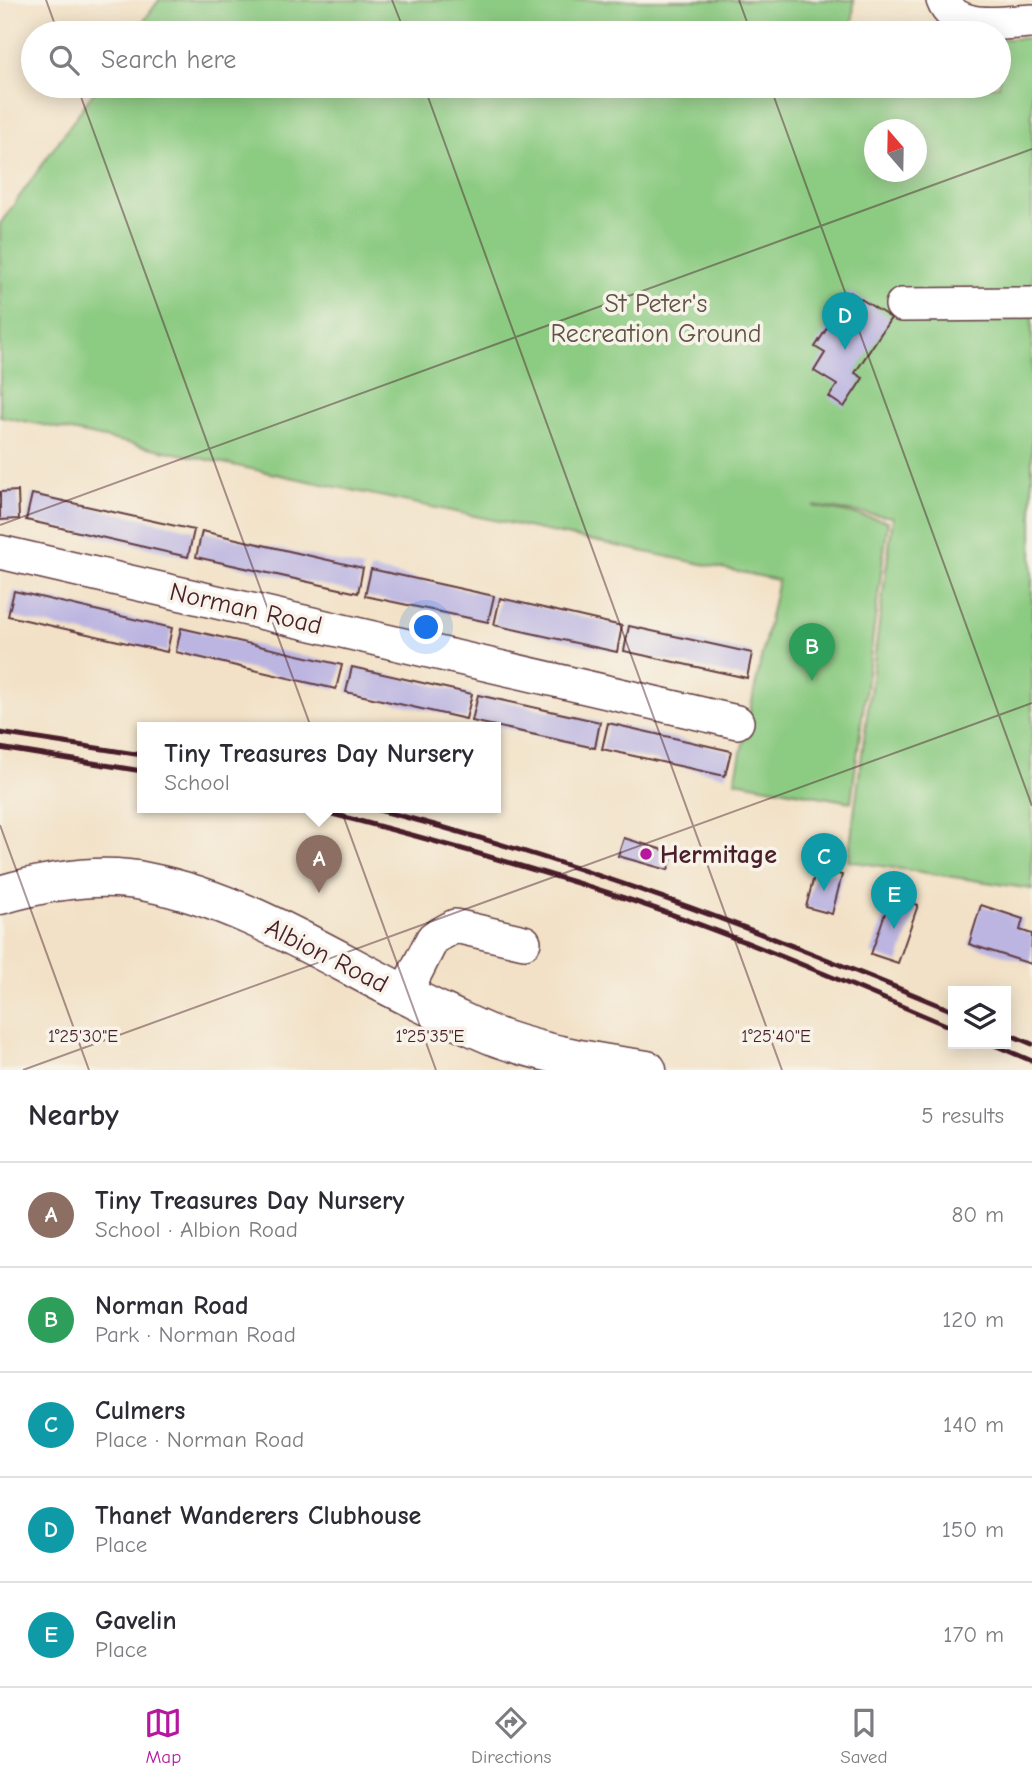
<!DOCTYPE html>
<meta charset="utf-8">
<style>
body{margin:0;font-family:"Comic Neue",sans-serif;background:#f7f7f7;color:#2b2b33}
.controls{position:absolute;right:21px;bottom:21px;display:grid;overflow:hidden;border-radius:0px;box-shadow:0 4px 18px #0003}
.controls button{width:63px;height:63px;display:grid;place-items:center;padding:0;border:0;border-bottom:2px solid #e1e1e2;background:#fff;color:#2b2b33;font:35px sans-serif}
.compass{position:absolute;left:864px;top:119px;width:63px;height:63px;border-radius:50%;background:#fff;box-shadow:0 4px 18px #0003;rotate:340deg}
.you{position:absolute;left:427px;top:628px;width:24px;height:24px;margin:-18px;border:5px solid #fff;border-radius:50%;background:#1a73e8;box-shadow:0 0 0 10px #1a73e833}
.badge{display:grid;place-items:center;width:46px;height:46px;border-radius:50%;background:#b5179e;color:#fff;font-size:23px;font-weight:700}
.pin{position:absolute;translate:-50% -58px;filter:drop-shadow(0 2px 4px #0008)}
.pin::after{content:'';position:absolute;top:37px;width:24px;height:21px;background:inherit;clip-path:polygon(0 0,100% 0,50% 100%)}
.popup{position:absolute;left:137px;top:722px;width:364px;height:91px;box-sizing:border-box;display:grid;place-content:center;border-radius:0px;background:#fff;filter:drop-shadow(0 2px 5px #0005);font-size:23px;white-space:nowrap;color:#7c7c81}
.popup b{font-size:26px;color:#2b2b33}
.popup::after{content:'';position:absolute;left:50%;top:100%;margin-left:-14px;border:14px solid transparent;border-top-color:#fff}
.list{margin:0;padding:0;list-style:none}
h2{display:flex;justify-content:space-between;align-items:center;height:91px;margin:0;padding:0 28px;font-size:30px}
h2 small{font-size:23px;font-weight:400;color:#7c7c81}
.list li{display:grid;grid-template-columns:46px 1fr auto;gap:21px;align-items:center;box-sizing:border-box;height:105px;padding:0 28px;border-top:2px solid #e1e1e2}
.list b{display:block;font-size:26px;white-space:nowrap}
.list p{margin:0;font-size:23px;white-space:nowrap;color:#7c7c81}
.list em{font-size:23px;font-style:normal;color:#7c7c81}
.icon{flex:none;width:38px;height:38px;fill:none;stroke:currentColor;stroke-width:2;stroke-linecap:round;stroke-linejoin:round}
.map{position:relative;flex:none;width:1032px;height:1070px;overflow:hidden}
.search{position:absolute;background:#fff;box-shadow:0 4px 18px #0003;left:21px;right:21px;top:21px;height:77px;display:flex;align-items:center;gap:18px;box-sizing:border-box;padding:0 24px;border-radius:38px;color:#7c7c81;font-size:26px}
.sheet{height:616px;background:#fff}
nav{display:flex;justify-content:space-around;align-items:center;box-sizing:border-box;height:98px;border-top:2px solid #e1e1e2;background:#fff;font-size:19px;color:#7c7c81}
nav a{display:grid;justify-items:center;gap:4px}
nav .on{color:#b5179e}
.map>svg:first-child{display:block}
</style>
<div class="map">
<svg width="1032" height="1070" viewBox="0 0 1032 1070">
<rect width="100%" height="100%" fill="#f7f3e8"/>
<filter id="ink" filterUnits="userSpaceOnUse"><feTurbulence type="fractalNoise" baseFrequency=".0143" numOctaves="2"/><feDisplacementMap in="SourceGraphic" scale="14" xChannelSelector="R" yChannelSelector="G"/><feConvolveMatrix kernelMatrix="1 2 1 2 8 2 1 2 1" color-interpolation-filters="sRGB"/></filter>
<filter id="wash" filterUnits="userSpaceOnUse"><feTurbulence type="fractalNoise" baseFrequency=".00686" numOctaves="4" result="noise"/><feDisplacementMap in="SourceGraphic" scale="28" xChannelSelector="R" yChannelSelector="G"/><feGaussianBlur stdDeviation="1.57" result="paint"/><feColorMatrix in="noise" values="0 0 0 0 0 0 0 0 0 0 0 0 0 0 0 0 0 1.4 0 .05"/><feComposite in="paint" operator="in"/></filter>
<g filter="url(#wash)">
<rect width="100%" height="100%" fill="#f2e1c6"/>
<path fill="#8ccb82" stroke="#6b7556" stroke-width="2" fill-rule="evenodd" d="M159,0H854L852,33H135Z
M1032,38V889L848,861L893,517L813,506L888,521L851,802L735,781L778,580L0,416V224L98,86H999V39ZM874,130H916V172H874Z"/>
<g id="blocks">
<path fill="#bcb5e1" d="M850,292L891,318L855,373L863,378L844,407L829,397L837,385L814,371L825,353L815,347Z
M18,491L19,519L0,520V492Z
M32,494L194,530L188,557L26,520Z
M202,531L363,568L358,593L196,557Z
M371,569L494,596L488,622L365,596Z
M14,591L172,628L167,652L8,616Z
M500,598L622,626L617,652L494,625Z
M629,626L752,653L747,678L624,651Z
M181,628L342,665L336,689L176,652Z
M352,667L472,694L466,719L346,692Z
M478,695L600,722L595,748L472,721Z
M608,723L731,751L725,776L602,749Z
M624,838L673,853L668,870L618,856Z
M816,869L842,875L832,914L806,907Z
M891,896L918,905L898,963L871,954Z
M981,905L1023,919L1020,930L1032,934L1031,964L969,944Z"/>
</g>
</g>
<g filter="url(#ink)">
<use href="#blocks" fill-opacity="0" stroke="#633c42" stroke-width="2"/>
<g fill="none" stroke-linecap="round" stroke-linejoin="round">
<g stroke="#633c42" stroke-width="36">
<path id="minor" d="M943,0C955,33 1004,22 1032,21
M902,305L1032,304
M0,552L737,722
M404,995L433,938L455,926L524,942"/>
</g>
<g stroke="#633c42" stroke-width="41">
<path id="major" d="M0,895C45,882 101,872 147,882C254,903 346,969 443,1013C463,1022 482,1032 502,1039C549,1055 598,1063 647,1070"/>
</g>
<use href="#minor" stroke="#fff" stroke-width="33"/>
<use href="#major" stroke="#fff" stroke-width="38"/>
<path stroke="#4a1f2b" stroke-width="5" d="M0,733L142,755
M0,748L142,771
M305,807C400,831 494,857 587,886C712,925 833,977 953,1028
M367,807C569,858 762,931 953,1011
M1006,1033L1032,1044
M992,1044L1032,1061"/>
</g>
</g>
<path fill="none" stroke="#4a1f2b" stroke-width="2" stroke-opacity="0.45" d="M46,0L58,33M392,0L405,33M739,0L751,33M77,86L436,1070M424,86L782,1070M770,86L1032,806M0,525L1032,149M0,825L89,1070M23,1070L1032,703"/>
<circle fill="#b5179e" stroke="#f7f3e8" stroke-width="2.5" cx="646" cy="854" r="7"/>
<g text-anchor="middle" stroke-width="7" stroke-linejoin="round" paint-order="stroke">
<g font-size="26" fill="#5e5345" stroke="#f7f3e8">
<text x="656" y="312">St Peter's<tspan x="656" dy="30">Recreation Ground</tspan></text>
</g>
<g font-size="26" fill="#4a1f2b" stroke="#f7f3e8">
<text transform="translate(246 608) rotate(13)" y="9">Norman Road</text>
<text transform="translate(327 955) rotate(27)" y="9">Albion Road</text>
</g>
<g font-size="26" font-weight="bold" fill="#4a1f2b" stroke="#f7f3e8" text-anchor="start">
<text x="660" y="863">Hermitage</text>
</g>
</g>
<g font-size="18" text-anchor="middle" fill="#4a1f2b" stroke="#f7f3e8" stroke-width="7" stroke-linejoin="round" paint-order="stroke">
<text x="83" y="1042">1°25'30"E</text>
<text x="430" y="1042">1°25'35"E</text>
<text x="776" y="1042">1°25'40"E</text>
</g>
</svg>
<div class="controls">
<button><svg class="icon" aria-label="layers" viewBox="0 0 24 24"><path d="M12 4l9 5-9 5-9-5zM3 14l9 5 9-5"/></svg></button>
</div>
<svg class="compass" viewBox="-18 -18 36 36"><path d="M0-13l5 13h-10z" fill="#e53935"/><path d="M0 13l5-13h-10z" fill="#7c7c81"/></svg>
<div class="you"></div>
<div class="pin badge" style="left:319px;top:893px;background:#8d6e63">A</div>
<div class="popup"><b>Tiny Treasures Day Nursery</b>School</div>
<div class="pin badge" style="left:812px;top:681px;background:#2e9e5b">B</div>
<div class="pin badge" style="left:824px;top:891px;background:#0f9aa8">C</div>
<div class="pin badge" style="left:845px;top:350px;background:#0f9aa8">D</div>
<div class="pin badge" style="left:894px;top:929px;background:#0f9aa8">E</div>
<div class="search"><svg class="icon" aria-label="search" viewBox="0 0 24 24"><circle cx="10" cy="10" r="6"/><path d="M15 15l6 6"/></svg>Search here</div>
</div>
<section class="sheet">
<h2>Nearby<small>5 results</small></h2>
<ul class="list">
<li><span class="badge" style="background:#8d6e63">A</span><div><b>Tiny Treasures Day Nursery</b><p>School · Albion Road</p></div><em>80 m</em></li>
<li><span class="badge" style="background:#2e9e5b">B</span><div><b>Norman Road</b><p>Park · Norman Road</p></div><em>120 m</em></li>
<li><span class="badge" style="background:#0f9aa8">C</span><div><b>Culmers</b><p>Place · Norman Road</p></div><em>140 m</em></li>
<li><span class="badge" style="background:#0f9aa8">D</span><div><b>Thanet Wanderers Clubhouse</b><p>Place</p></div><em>150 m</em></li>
<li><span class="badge" style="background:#0f9aa8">E</span><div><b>Gavelin</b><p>Place</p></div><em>170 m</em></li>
</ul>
</section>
<nav>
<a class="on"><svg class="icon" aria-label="map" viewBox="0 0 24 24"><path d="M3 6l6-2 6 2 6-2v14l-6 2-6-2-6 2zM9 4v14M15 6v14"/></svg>Map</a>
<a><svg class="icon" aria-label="directions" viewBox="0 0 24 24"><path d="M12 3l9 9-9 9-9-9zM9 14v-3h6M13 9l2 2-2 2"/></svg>Directions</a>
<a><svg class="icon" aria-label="saved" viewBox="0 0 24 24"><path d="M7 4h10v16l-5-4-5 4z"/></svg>Saved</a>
</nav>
